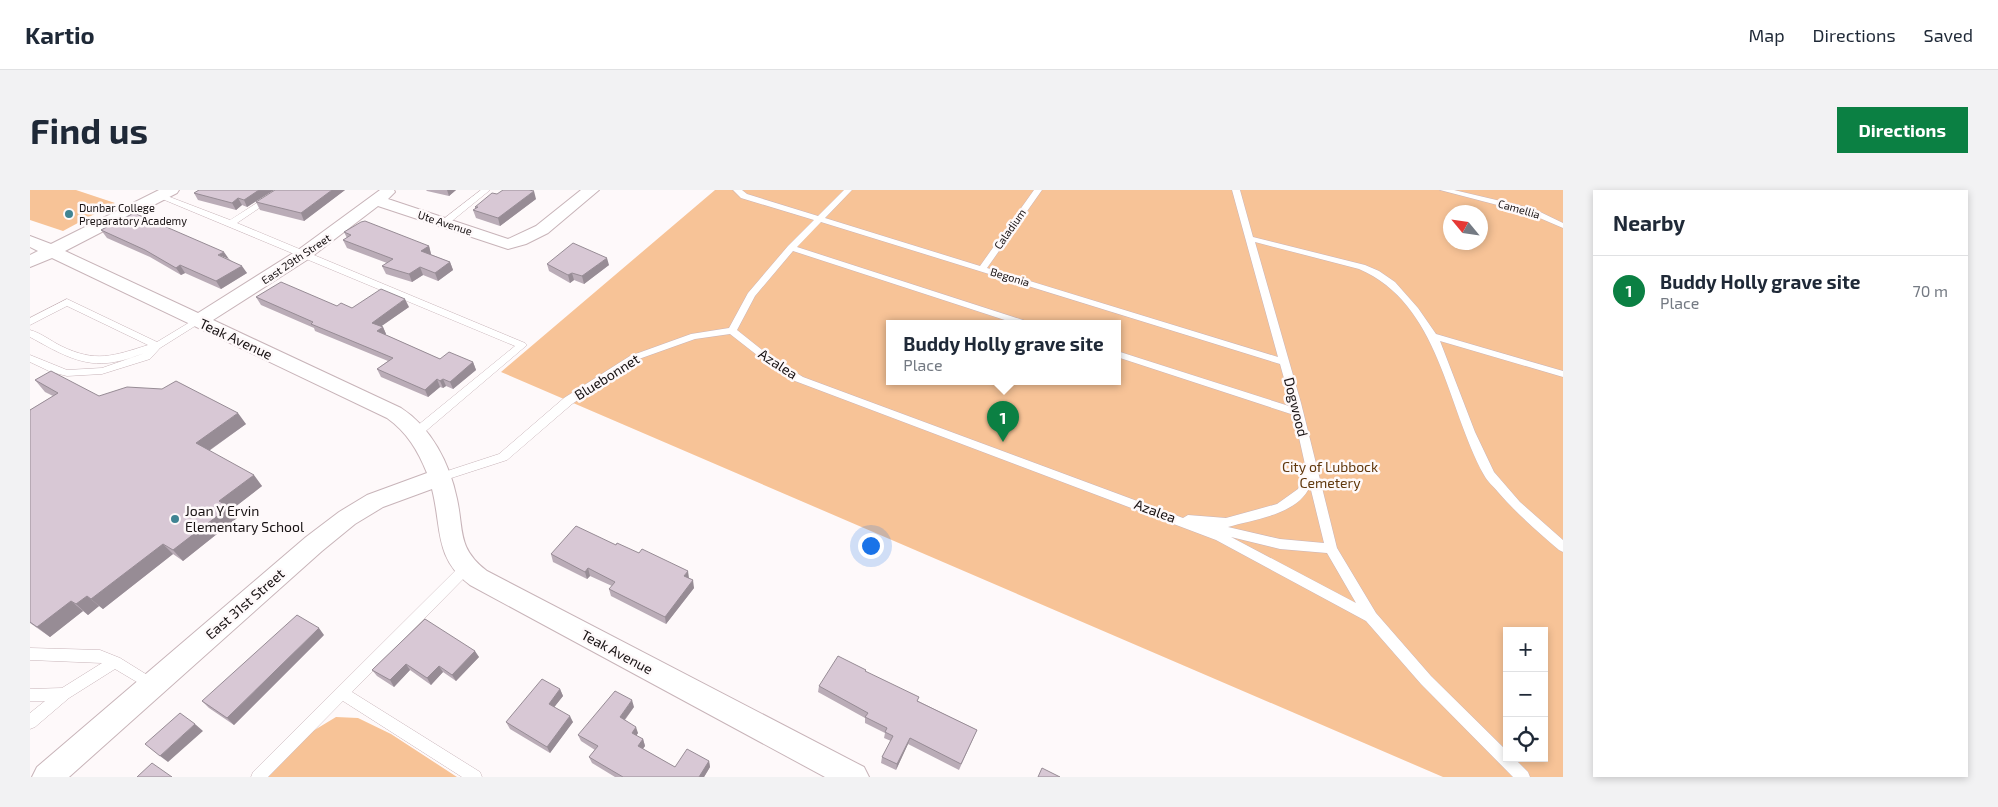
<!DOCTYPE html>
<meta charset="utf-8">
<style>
body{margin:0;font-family:"Exo 2",sans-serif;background:#f2f2f3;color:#1f2937}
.controls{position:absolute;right:15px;bottom:15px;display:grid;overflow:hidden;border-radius:0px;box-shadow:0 2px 8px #0003}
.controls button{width:45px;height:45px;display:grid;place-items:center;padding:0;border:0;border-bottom:1px solid #e0e1e3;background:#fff;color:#1f2937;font:25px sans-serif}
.compass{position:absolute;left:1413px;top:15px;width:45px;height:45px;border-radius:50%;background:#fff;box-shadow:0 2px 8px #0003;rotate:299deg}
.you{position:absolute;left:840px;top:355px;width:18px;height:18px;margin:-12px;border:4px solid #fff;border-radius:50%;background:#1a73e8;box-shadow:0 0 0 8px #1a73e833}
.badge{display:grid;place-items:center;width:32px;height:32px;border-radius:50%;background:#0b8043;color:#fff;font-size:16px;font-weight:700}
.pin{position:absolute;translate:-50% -41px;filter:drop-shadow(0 1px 2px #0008)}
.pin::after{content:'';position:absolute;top:26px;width:18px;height:15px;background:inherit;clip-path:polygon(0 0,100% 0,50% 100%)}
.popup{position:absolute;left:856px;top:130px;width:235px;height:65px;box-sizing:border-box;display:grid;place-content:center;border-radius:0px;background:#fff;filter:drop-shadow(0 1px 4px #0005);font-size:16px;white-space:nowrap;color:#747a83}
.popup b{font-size:19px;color:#1f2937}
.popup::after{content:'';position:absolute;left:50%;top:100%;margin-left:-10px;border:10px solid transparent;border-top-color:#fff}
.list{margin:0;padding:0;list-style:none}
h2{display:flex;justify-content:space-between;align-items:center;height:65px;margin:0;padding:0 20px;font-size:21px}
h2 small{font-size:16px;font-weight:400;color:#747a83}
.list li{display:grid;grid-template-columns:32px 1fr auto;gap:15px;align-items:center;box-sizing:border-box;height:70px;padding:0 20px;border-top:1px solid #e0e1e3}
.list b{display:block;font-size:19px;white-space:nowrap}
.list p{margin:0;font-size:16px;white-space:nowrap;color:#747a83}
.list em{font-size:16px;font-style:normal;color:#747a83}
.icon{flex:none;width:28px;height:28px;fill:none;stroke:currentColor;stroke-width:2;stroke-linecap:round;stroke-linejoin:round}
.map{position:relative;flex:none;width:1533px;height:587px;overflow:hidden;border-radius:0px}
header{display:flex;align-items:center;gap:30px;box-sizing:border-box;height:70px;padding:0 25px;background:#fff;border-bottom:1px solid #e0e1e3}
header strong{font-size:24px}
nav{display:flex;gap:28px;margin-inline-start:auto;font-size:18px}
.intro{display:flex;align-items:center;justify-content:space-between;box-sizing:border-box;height:120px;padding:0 30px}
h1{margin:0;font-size:35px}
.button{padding:12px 22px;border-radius:0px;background:#0b8043;color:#fff;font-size:18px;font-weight:700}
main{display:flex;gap:30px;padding:0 30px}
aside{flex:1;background:#fff;border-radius:0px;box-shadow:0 2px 8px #0003}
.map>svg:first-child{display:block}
</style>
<header>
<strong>Kartio</strong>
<nav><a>Map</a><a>Directions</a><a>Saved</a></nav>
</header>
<div class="intro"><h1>Find us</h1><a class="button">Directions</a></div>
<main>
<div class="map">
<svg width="1533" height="587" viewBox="0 0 1533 587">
<rect width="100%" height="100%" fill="#fef9fa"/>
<path fill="#f7c397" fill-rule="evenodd" d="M0,0H46L85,13L33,41L0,30Z
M685,0H1533V587H1413L471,182ZM1420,22H1450V52H1420ZM859,133H1087V191H859ZM1477,441H1514V568H1477Z
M306,527L328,528L361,544L427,587H236L278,544Z"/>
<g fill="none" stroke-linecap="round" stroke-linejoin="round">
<g stroke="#c8b4b9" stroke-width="1">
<path id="lane" d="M247,0H256L207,33L495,153L497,155L390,246H382L381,243L382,240L485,156L125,6L132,4L200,30Z
M451,0H460L417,35H411V31Z
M703,0H712L717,4L788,26L814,0H822L795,28L950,76L1004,0H1012L957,78L1248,167L1202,0H1210L1223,47L1335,75L1349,81L1365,92L1388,118L1406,144L1533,181V187L1410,151L1445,242L1464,282L1490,312L1533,350V362L1529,360C1508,342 1487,324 1468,302C1464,297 1457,291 1454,285C1416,216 1410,114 1329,79L1225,52L1271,213L1307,358L1346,423L1401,486L1477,561V568H1484L1498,582L1500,587H1483L1391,494L1336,431L1186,350L765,191L736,172L700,144L665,149L606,170L542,214L477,270L409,292L405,291L403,288L405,285L469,264L534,208L600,166L661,144L699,138L718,103L758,56L784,30L711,8ZM791,32L1250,174L1262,217L1087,161V167L1264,225L1276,279L1268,299L1247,314L1196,328L1158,325L1153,328L773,187L742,168L707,140L725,106L763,61L984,133H998L996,131L767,57ZM1280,296L1294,353L1250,349L1198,337C1224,329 1268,325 1280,296ZM1201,347L1250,359L1297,363L1326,413Z
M1410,0H1424L1504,19L1533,33V38L1498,23Z
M37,109L127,152L165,129L168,128L173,131L130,158L120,169L72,184L37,186L21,182L0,172V165L37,180L72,178L115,163C103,167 90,172 77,173C49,176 24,160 0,147V140C11,143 21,151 31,156C66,173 83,166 118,155L37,116L0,135V128Z
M437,372L441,373L443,377L441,381L322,502L450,582L452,587H432L313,511L238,587H221L223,582L433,373Z
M0,458L70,460L90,468L127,491L129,495L127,499L122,501L85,479L39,508L5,537L0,539V523L15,511H0V499L32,498L72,473L0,470Z"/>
</g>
<g stroke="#c8b4b9" stroke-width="2">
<path id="street" d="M129,0H149L147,3L35,61L168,123L268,60L350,0H364L365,2L358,9L478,49L506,36L551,0H569L518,43L496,54L478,59L348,16L280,68L183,130L371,218C401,237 420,274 427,309C434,341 427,358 457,381L834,577L839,587H795L440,395C404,368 412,338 402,299L353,317L325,334L292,361L39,587H2L7,577L276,347L309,322L337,305L397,283C388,261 377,242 357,228L22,68L0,77V65L8,61L0,57V46L21,54Z"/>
</g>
<use href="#lane" fill="#fff" fill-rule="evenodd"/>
<use href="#street" fill="#fff" fill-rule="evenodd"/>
</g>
<path fill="#baacb7" d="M169,0H244L217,17L212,15L206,20L168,10L164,3Z
M315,0L274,31L230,20L226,12Z
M396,0H426L419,6L397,1Z
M467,4L506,9L470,36L446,28L443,20L445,19V17Z
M71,40L199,69L217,83L191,99L155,83L151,85L120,67L77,48Z
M314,42L399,56L401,64H400L420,72L423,80L408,91L393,85L382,92L356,84L352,76L357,73L317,58L313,50L317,48Z
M517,74L579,75L554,94L544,90L540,93L519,81Z
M226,107L307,116L322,118L379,117L351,136L353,137L356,144V145L410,169L443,172L446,180L423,199L416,196L413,198L410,197L398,207L351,187L347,179L358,171L285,141L284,138L231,115Z
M5,190L69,206L216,234L179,261L232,296L201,320L207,328L153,371L143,364L73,419L69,416L58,425L53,421L20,447L0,433V220L23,206L15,202Z
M586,355L659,388L664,398L636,434L581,406L579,399L582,396L560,386L557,389L523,372L521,364Z
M395,429L449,467L426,491L413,482L401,495L380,480L364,497L347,486L342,480Z
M294,445L204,535L179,518L172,511Z
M836,482L888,511L947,540L929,580L878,554L866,580L851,573L852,567L861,551L854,548L855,543L835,533V528L788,502L789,496Z
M530,499L533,506L524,517L543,532L520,563L480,539L476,532Z
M604,517L595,530L608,543L606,546L613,549L615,556L613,559L645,577L679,571L680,577L674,587H585L562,573L559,567L565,560L551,551L548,545Z"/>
<path fill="#978c95" d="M229,0H244L217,17L214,10Z
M302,0H315L274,31L271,23Z
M417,0H426L419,6Z
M504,1L506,9L470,36L468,28Z
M208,8L212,15L206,20L202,13Z
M399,56L401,64L394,69L391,61Z
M194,62L199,69L188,65Z
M577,68L579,75L554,94L552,86Z
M420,72L423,80L408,91L405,83Z
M150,75L155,83L151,85L146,78Z
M212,76L217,83L191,99L186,91Z
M390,77L393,85L382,92L379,84Z
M542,83L544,90L540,93L538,85Z
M375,109L379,117L346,140L342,133Z
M353,137L356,144L351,149L347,141Z
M443,172L446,180L423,199L420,192Z
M407,189L410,197L398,207L395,200Z
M413,189L416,196L413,198L410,191Z
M208,223L216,234L174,264L166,253Z
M224,285L232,296L201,320L207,328L153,371L143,360L189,311Z
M133,354L143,364L73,419L61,409Z
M558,378L560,386L557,389L555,382Z
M658,381L659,388L655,393L654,386Z
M663,390L664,398L636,434L635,427Z
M57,406L69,416L58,425L46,414Z
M41,411L53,421L20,447L7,437Z
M289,438L294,445L204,535L197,528Z
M445,461L449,467L426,491L422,485Z
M376,474L380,480L364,497L360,490Z
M409,476L413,482L401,495L397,488Z
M530,499L533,506L522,520L519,514Z
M602,510L604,517L592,533L590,527Z
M540,526L543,532L520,563L517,557Z
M165,534L173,541L138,572L130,566Z
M606,537L608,543L604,549L602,543Z
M880,548L878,554L866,580L867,574Z
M613,549L615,556L610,562L608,556Z
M679,571L680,577L674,587H669Z"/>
<path fill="#d8c8d5" stroke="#978c95" d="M169,0H229L214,10L208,8L202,13L164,3Z
M245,0H302L271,23L226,12Z
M473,0H499L504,1L468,28L443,20L448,17H445L462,3L467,4Z
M104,23L194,62L188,65L212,76L186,91L150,75L146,78L115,60L71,40Z
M335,31L399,56L391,61L420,72L405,83L390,77L379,84L352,76L363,69L313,50L321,45L314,42L331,32Z
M543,53L577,68L552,86L542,83L538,85L517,74Z
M251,92L307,116L311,113L322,118L351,99L375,109L342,133L353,137L347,141L410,169L419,162L443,172L420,192L413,189L410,191L407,189L395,200L347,179L363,168L281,134L283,132L226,107Z
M21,181L69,206L97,197L132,199L146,191L208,223L166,253L224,285L189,311L199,317L143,360L133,354L61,409L57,406L46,414L41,411L7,437L0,432V220L28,203L5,190Z
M546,336L586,355L587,353L609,363L612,359L658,381L654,386L663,390L635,427L579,399L585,392L558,378L555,382L521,364Z
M267,425L289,438L197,528L172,511Z
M395,429L445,461L422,485L409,476L397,488L376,474L360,490L342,480Z
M808,466L836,480L835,481L889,507L887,511L947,540L931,574L880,548L867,574L852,567L863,546L855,542L857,538L835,527L838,523L789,496Z
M512,489L530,499L519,514L540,526L517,557L476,532Z
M585,501L602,510L590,527L606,537L602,543L613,549L608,556L645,577L657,559L679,571L669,587H593L559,567L568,556L548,545Z
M150,523L165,534L130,566L115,554Z
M122,573L142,587H107Z
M1012,578L1030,587H1008Z"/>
<g fill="#408493" stroke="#fef9fa" stroke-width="2">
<circle cx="39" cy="24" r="5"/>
<circle cx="145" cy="329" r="5"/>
</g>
<g text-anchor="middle" stroke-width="5" stroke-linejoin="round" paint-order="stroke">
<g font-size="11" fill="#181213" stroke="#fef9fa" text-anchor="start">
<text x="49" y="22">Dunbar College<tspan x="49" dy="13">Preparatory Academy</tspan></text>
</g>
<g font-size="11" fill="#181213" stroke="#fef9fa">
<text transform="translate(1489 19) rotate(16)" y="4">Camellia</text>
<text transform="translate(415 33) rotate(18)" y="4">Ute Avenue</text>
<text transform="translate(980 39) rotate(-55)" y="4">Caladium</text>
<text transform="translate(266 69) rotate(-34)" y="4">East 29th Street</text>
<text transform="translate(980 87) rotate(17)" y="4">Begonia</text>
</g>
<g font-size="14" fill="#181213" stroke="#fef9fa">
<text transform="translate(206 149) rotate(25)" y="5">Teak Avenue</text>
<text transform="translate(748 174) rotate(33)" y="5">Azalea</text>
<text transform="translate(577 187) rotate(-32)" y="5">Bluebonnet</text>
<text transform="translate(1266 217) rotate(76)" y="5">Dogwood</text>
<text transform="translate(1125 321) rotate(20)" y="5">Azalea</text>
<text transform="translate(215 414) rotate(-41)" y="5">East 31st Street</text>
<text transform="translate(587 462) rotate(28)" y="5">Teak Avenue</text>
</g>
<g font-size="14" fill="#61380d" stroke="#fef9fa">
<text x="1300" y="282">City of Lubbock<tspan x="1300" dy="16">Cemetery</tspan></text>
</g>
<g font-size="14" fill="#181213" stroke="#fef9fa" text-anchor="start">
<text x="155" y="326">Joan Y Ervin<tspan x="155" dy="16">Elementary School</tspan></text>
</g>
</g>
</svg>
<div class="controls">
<button>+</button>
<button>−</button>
<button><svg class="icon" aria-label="locate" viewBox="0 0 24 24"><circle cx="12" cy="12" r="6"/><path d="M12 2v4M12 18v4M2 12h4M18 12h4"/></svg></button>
</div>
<svg class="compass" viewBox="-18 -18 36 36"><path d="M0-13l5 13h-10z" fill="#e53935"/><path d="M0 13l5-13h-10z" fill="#747a83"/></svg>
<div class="you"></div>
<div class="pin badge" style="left:973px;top:252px">1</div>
<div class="popup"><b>Buddy Holly grave site</b>Place</div>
</div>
<aside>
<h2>Nearby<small></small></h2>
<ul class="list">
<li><span class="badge">1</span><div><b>Buddy Holly grave site</b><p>Place</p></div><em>70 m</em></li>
</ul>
</aside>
</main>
